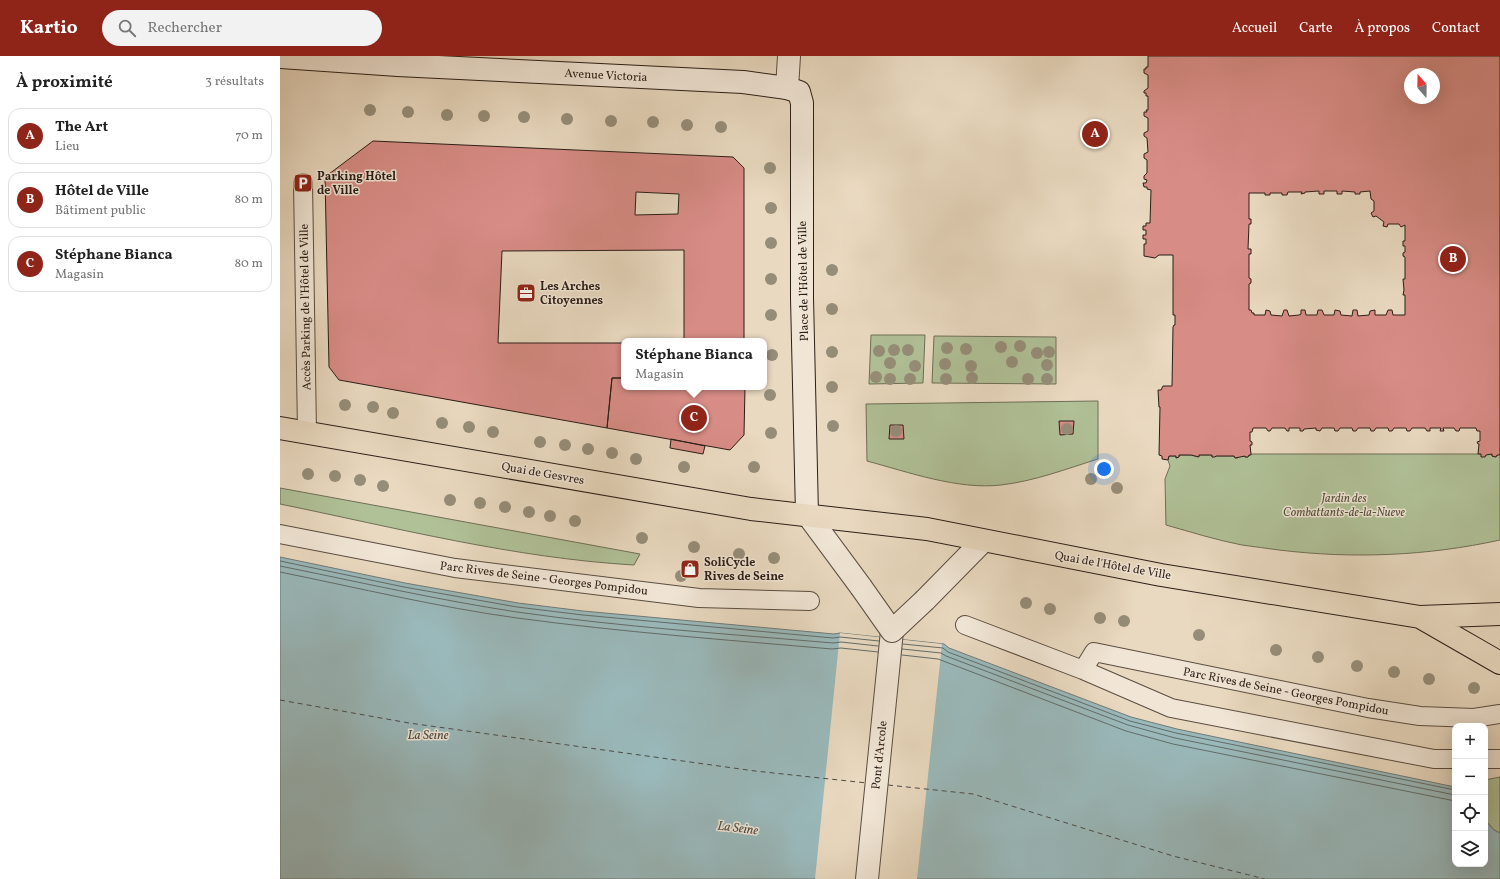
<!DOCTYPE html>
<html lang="fr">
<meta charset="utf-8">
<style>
body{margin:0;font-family:Vollkorn,serif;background:#f2f2f2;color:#222}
.controls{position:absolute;right:12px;bottom:12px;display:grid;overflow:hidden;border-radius:8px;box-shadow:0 4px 16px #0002}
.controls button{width:36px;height:36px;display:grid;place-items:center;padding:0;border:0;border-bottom:1px solid #e0e0e0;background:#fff;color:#222;font:20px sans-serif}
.compass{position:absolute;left:1124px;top:12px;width:36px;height:36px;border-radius:50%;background:#fff;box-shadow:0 4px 16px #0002;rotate:340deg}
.you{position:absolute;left:824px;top:413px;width:14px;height:14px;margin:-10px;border:3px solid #fff;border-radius:50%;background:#1a73e8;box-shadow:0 0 0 6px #1a73e833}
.badge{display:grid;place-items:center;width:26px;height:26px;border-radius:50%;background:#8f2418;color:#fff;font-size:13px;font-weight:700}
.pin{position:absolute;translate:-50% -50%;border:2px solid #fff;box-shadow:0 1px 4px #0006}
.popup{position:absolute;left:341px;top:282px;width:146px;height:52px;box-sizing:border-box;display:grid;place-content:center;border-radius:8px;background:#fff;filter:drop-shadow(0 1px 3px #0005);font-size:13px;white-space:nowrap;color:#767676}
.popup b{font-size:15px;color:#222}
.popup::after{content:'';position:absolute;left:50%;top:100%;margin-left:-8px;border:8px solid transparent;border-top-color:#fff}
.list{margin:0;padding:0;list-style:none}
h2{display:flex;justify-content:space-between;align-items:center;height:52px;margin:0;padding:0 16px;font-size:17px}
h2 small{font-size:13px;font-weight:400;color:#767676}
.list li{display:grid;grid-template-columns:26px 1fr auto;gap:12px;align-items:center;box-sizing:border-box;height:56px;margin:0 8px 8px;padding:0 8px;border:1px solid #e0e0e0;border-radius:12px}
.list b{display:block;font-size:15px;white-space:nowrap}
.list p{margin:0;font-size:13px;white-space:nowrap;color:#767676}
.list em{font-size:13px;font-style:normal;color:#767676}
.icon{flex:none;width:22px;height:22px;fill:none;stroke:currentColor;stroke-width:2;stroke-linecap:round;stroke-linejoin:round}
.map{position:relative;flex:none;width:1220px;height:823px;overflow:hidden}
header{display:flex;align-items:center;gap:24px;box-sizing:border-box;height:56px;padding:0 20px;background:#8f2418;color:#fff}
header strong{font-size:19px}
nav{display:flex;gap:22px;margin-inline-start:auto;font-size:14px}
.search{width:280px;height:36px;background:#f2f2f2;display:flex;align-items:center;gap:10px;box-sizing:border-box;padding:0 14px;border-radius:22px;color:#767676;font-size:15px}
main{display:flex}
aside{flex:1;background:#fff}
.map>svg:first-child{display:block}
</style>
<header>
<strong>Kartio</strong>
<div class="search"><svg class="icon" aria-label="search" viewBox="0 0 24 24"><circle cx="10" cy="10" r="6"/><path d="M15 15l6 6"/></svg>Rechercher</div>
<nav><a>Accueil</a><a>Carte</a><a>À propos</a><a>Contact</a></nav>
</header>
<main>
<aside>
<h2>À proximité<small>3 résultats</small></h2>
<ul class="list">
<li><span class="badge">A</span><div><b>The Art</b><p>Lieu</p></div><em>70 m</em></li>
<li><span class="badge">B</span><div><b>Hôtel de Ville</b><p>Bâtiment public</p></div><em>80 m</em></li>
<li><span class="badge">C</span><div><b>Stéphane Bianca</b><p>Magasin</p></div><em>80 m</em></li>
</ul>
</aside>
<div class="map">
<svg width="1220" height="823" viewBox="0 0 1220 823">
<rect width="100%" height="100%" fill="#e9d9c0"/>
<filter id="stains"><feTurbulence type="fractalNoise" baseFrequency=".005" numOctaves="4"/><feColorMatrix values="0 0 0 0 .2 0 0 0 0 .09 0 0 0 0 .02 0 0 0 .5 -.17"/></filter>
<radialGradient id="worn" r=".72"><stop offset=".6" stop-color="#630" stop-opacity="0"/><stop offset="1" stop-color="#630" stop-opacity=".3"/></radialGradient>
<path fill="#b0c097" stroke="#6e6f57" d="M591,279H645L643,327L589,328Z
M654,280L776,281V328L652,327Z
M818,345V403C786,413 755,425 721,429C678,434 628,416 587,405L586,348Z
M971,398H1212V400L1216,401L1217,399L1220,398V484C1147,500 1073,503 999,494C987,492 974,491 962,489C936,484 911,476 886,469L885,423L890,410L888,404L889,400H896V402L899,401V399H911L918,401L919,399H932V401L936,400H954L955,402H958L959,400H965V401H968Z
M0,432L360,498L354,509C234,502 117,472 0,448Z
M1220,721V777L1214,774L1205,764V724Z"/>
<path fill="#9ab9bb" stroke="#6e7b79" d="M0,501L125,527L238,547L303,555L554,578L560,577L664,588L669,592L851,661L897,673L1175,731V808H1205V764L1214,774L1220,777V823H0Z"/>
<path fill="#e9d9c0" d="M560,577L662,588L637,823H535Z"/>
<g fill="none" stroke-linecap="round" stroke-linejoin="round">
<path stroke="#626c69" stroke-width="1" d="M0,505L124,531L237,551L303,559L553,582L560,581L599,585
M0,510C79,526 158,544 237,556C342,571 448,578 553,587L561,586L598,590
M0,516C79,532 157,551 237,562C341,576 447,584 552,593L561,592L598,596
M623,588L663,592L668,596L850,665L896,677L1175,734
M622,593L661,597L666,600L848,669L895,682L1175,739
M622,599L658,603L846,675L893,688L1175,745"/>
<path stroke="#4c4c48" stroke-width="1" stroke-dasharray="5 4" stroke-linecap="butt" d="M0,644L129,667L475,715L587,727
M608,729L693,738L893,800L985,823"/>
</g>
<path fill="#d88c86" stroke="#2b1e17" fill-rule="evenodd" d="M868,0H1220V399H1217L1216,401L1212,400V398L1206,399L1205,401H1201V398H1198L1199,388H1198L1197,386L1200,385V375H1197L1196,372H1180L1179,375H1176L1174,372H1163L1164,375H1160L1161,372H1150V375H1147L1145,372H1132L1130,375H1127L1126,372H1114L1112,375H1109L1108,372H1096L1094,375H1091L1090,372H1078L1076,375H1073L1072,372H1060L1058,375H1055L1054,372H1042L1040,375L1036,374V372L1024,373L1023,375H1020V372H1009V375H1007L1005,372H992L990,375H988L986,372H973L972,376H970V385L972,386V389H970L971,398V399H969L968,401H965V400L955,402L954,400H936L935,401H932V399H919V401L911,399H899V401L896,402V400H889L888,404L882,403V400L879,399L880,351H879L878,334H881L883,330H892L893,271L894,269H895V259H893V199H879L875,202L864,200V188H866V183H863V179H866V174H863V170H866V167H870L871,134L867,133V131H864L863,127H866L867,124L864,123V120L867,117V104L864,102V98L868,96L867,82L864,80V77L868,75V62L864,60V56H867L866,54H868V40H866V37H864V35L868,32V19L864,17V13H866V11H868ZM1130,18H1154V42H1130ZM1039,135V138H1044V135H1057V138H1062V135L1075,136V138H1080V136L1090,135L1091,143L1094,145V155L1091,157L1093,161L1096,160L1104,166L1103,170L1107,171L1108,168H1119L1121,171L1125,169V185H1123V190H1125V196L1123,197V200L1125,201V223H1123L1124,234L1123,239H1125V259H1113L1112,254H1108L1106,259H1095V254L1090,255L1089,259L1078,260L1077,254H1073L1072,260L1061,259L1060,255L1055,254L1054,259H1044L1042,254H1038L1037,259H1026L1025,254H1021V258L1019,259L1009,260L1007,254H1004L1002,260L991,259L990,255L986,254L985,259H974V257H972L971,254H969V228L971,227V223L969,222V198H971V193H968L969,168H971V163H969V137H985V139H990V137H1002V139H1007L1008,136H1022L1021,138L1025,137V136Z
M93,85L453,101L464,112V285H404V194L222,195L218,287H344V322H332L327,372L59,324L49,311L45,121ZM356,136L399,138L398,158L355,159Z
M332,322H344V331H465L464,379L450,394L327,372Z
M779,365H794L793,378L780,379Z
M610,369H623L624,383H609Z
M391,383L425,390L423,398L390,392Z"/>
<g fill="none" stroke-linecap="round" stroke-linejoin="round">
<g stroke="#5a4d41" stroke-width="20">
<path id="lane" d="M23,127L27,376
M0,478L175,512L419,542L530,545
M685,569L803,614L891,652L1154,703H1175
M803,614L814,596L1088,652L1140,660L1194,662L1220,658
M1205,703H1220"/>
</g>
<g stroke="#5a4d41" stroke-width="24">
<path id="street" d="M507,32L509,0
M527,458L581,531
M645,544L703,485
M587,823L612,575"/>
</g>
<g stroke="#2b1e17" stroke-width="24">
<path id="secondary" d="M0,1L118,9L463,26L507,32L519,36L522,47V242L527,458"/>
</g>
<g stroke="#2b1e17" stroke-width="24">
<path id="primary" d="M0,372L471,453L647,473L881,519L1140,561L1220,558
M1140,561L1220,607"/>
</g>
<use href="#lane" stroke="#f1e6d6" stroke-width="18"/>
<use href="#street" stroke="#f1e6d6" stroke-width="22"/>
<use href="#secondary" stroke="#f1e6d6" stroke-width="22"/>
<use href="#primary" stroke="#e9d9c0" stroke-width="22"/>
<g stroke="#5a4d41" stroke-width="24" stroke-linecap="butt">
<path id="street-bridge" d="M581,531L612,575L645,544"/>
</g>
<use href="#street-bridge" stroke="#f1e6d6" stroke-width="22"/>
</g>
<g fill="#968d78">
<circle cx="90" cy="54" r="6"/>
<circle cx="128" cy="56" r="6"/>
<circle cx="167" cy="59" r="6"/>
<circle cx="204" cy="60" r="6"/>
<circle cx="244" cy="61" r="6"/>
<circle cx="287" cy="63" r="6"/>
<circle cx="331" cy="65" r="6"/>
<circle cx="373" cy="66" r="6"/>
<circle cx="407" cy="69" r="6"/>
<circle cx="441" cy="71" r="6"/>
<circle cx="490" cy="112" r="6"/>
<circle cx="491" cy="152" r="6"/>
<circle cx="491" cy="187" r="6"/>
<circle cx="552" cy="214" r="6"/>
<circle cx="491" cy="223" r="6"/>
<circle cx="552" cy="253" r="6"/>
<circle cx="491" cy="259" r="6"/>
<circle cx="740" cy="290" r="6"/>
<circle cx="721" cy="291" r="6"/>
<circle cx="667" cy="292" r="6"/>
<circle cx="686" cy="293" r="6"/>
<circle cx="614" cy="294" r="6"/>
<circle cx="628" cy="294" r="6"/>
<circle cx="599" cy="295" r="6"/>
<circle cx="552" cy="296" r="6"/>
<circle cx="769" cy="296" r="6"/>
<circle cx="757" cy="297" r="6"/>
<circle cx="492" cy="299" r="6"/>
<circle cx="732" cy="306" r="6"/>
<circle cx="610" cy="307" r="6"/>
<circle cx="665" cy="308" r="6"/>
<circle cx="767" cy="309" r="6"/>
<circle cx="635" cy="310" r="6"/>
<circle cx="691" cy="310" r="6"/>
<circle cx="596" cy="321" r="6"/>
<circle cx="692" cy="322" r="6"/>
<circle cx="610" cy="323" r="6"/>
<circle cx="630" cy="323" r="6"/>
<circle cx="666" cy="323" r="6"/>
<circle cx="748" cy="323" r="6"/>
<circle cx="767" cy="323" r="6"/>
<circle cx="552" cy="331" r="6"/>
<circle cx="490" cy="339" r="6"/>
<circle cx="65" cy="349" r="6"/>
<circle cx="93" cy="351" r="6"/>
<circle cx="113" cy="357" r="6"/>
<circle cx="162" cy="367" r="6"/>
<circle cx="553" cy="370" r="6"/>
<circle cx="189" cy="371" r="6"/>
<circle cx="787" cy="373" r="6"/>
<circle cx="616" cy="375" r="6"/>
<circle cx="213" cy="376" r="6"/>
<circle cx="491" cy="377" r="6"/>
<circle cx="260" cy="386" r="6"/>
<circle cx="285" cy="389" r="6"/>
<circle cx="308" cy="393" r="6"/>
<circle cx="332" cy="397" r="6"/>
<circle cx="356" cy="403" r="6"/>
<circle cx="404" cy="411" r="6"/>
<circle cx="474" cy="411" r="6"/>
<circle cx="28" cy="418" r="6"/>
<circle cx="55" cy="420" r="6"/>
<circle cx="811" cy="423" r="6"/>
<circle cx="80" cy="424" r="6"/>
<circle cx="103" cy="430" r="6"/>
<circle cx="837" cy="432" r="6"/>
<circle cx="170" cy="444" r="6"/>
<circle cx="200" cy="447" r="6"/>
<circle cx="225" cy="451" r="6"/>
<circle cx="249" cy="456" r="6"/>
<circle cx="270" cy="460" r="6"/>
<circle cx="295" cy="465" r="6"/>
<circle cx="362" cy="482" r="6"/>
<circle cx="414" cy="491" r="6"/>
<circle cx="459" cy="498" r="6"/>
<circle cx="494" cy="502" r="6"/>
<circle cx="401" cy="520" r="6"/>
<circle cx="746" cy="547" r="6"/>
<circle cx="770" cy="553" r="6"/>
<circle cx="820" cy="562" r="6"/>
<circle cx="844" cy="565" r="6"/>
<circle cx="919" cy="579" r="6"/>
<circle cx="996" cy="594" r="6"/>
<circle cx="1038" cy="601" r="6"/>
<circle cx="1077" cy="610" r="6"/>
<circle cx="1114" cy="616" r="6"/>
<circle cx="1149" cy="623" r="6"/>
<circle cx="1194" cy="632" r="6"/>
</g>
<defs>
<g id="parking-square" transform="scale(1)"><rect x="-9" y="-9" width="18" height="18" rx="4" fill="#8f2418" stroke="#f1e6d6"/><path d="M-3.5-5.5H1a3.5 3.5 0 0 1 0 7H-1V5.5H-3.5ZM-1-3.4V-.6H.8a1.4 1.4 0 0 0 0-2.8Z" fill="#fff"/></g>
<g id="office-square" transform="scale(1)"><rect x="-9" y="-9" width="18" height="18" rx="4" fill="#8f2418" stroke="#f1e6d6"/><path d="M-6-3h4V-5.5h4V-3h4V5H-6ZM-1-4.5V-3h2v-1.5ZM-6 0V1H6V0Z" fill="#fff"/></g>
<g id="shop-square" transform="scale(1)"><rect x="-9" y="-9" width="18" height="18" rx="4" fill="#8f2418" stroke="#f1e6d6"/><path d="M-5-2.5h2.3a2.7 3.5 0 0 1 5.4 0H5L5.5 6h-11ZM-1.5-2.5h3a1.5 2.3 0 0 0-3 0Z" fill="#fff"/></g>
</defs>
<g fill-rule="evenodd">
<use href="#parking-square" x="23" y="127"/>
<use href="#office-square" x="246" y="237"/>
<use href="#shop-square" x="410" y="513"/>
</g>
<g text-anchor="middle" stroke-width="3" stroke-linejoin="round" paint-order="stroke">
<g font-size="12" fill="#2b1e17" stroke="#f1e6d6">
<text transform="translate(326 19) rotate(3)" y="4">Avenue Victoria</text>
<text transform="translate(523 225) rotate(-91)" y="4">Place de l'Hôtel de Ville</text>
<text transform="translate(25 251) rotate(-91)" y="4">Accès Parking de l'Hôtel de Ville</text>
<text transform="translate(263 417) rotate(10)" y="4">Quai de Gesvres</text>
<text transform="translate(833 509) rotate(10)" y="4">Quai de l'Hôtel de Ville</text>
<text transform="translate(264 522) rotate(7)" y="4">Parc Rives de Seine - Georges Pompidou</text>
<text transform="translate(1006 635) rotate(11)" y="4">Parc Rives de Seine - Georges Pompidou</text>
<text transform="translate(599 699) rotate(-84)" y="4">Pont d'Arcole</text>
</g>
<g font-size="12" font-weight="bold" fill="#2b1e17" stroke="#f1e6d6" text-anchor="start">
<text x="37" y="124">Parking Hôtel<tspan x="37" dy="14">de Ville</tspan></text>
<text x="260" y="234">Les Arches<tspan x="260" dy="14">Citoyennes</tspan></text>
<text x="424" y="510">SoliCycle<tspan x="424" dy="14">Rives de Seine</tspan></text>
</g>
<g font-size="12" font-style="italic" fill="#534f3d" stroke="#f1e6d6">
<text x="1064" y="446">Jardin des<tspan x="1064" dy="14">Combattants-de-la-Nueve</tspan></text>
</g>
<g font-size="13" font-style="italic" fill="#4c4c48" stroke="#f1e6d6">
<text x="148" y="683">La Seine</text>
<text transform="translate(458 771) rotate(7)" y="5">La Seine</text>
</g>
</g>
<rect width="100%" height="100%" filter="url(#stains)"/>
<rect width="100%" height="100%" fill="url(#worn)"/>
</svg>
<div class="controls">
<button>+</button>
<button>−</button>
<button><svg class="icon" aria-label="locate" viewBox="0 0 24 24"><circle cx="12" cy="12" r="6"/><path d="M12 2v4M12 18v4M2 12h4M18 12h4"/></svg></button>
<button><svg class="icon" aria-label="layers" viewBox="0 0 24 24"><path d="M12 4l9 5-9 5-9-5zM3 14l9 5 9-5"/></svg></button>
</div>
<svg class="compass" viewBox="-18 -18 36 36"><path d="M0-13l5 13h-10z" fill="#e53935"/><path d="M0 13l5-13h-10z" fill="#767676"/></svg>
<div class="you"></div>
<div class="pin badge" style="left:815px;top:78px">A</div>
<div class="pin badge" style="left:1173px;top:203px">B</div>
<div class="pin badge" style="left:414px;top:362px">C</div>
<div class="popup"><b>Stéphane Bianca</b>Magasin</div>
</div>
</main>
